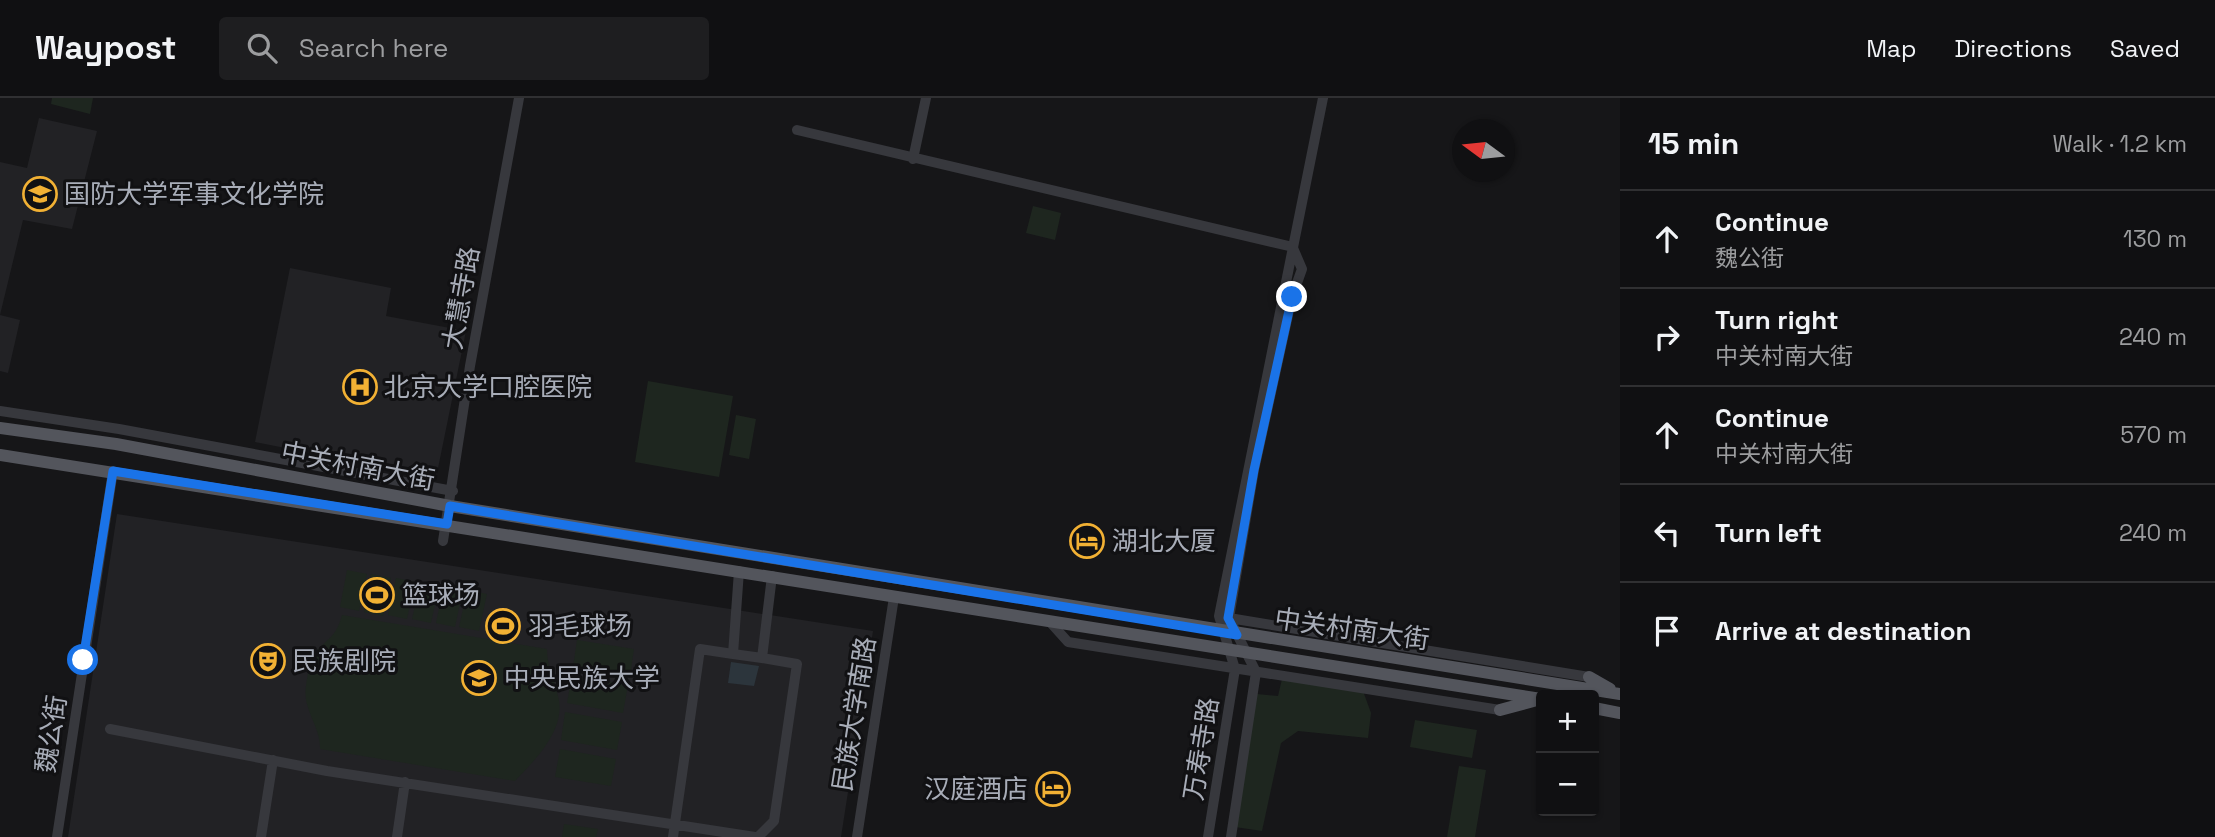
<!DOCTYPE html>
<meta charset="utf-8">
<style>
body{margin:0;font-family:"Space Grotesk","Noto Sans SC",sans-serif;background:#1e1e20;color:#f1f3f6}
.controls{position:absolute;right:21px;bottom:21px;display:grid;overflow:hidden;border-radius:7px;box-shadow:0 2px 5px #0004}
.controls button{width:63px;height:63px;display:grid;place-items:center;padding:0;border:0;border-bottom:2px solid #303032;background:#101012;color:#f1f3f6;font:35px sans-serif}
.compass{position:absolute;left:1452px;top:21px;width:63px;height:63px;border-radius:50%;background:#101012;box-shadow:0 2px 5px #0004;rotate:285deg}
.stop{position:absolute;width:21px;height:21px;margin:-16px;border:5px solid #1a73e8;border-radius:50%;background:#fff}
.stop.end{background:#1a73e8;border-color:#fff;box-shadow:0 2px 7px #0008}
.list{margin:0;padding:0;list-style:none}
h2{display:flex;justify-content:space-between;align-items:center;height:91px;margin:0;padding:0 28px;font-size:30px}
h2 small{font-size:23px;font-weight:400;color:#9c9d9f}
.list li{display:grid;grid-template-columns:46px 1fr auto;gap:21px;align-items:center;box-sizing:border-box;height:98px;padding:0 28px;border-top:2px solid #303032}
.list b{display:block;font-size:26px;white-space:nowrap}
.list p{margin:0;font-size:23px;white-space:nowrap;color:#9c9d9f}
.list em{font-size:23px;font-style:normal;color:#9c9d9f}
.icon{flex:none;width:38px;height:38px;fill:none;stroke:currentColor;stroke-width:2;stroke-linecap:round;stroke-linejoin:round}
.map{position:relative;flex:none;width:1620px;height:739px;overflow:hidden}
header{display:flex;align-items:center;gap:42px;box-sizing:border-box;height:98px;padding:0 35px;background:#101012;border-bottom:2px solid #303032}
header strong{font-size:33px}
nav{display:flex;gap:38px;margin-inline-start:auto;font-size:24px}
.search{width:490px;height:63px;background:#1e1e20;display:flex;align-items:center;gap:18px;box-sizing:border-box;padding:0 24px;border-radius:7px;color:#9c9d9f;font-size:26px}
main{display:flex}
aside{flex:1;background:#101012}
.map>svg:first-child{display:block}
</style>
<header>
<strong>Waypost</strong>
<div class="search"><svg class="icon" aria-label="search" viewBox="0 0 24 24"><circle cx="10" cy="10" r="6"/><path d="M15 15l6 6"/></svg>Search here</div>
<nav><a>Map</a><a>Directions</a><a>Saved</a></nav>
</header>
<main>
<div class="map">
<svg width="1620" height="739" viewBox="0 0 1620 739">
<rect width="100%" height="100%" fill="#161618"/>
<path fill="#222225" d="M39,20L97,33L72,131L23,122L0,217V64L27,70Z
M290,170L391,190L386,218L466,233L436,380L255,344Z
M0,217L20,222L8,275L0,273Z
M117,416L873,533L841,739H68Z"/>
<path fill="#1e261f" d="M52,0H93L90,16L51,6Z
M1033,108L1061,115L1055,142L1026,135Z
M648,283L733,298L719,379L635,364Z
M736,317L756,321L749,361L729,357Z
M347,472L367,476L359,513L340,509Z
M371,476L391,480L383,518L364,514Z
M396,480L415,484L407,521L388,517Z
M420,484L439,488L431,525L412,521Z
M444,487L463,491L455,529L436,525Z
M467,492L487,496L479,533L459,529Z
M342,517L547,551C547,569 554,581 558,598C567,631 535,662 515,683L320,651C321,629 302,611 306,588C307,580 309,569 312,561C319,543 335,545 342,517Z
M577,542L634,551L630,578L573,569Z
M572,577L628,587L623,615L567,605Z
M1282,581L1363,593L1371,615L1368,640L1298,633L1281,645L1262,733L1235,729L1257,596L1278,598Z
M565,614L622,624L617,652L561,642Z
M1415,622L1477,632L1472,660L1410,649Z
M560,651L616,661L611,688L555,679Z
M1459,668L1486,672L1475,739H1447Z
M564,726L598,731L596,739H562Z"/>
<path fill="#2c353c" d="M731,564L759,568L754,588L728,585Z"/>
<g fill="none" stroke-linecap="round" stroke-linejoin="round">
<path stroke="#37383d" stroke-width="10" d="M797,32L1293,149
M913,61L926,0
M0,313L119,331L453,393
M443,443L470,268L519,0
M1229,520L1589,579
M1050,524L1068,544L1500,612
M733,556L762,560
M110,631L327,673L755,739
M57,739L113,373
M261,739L273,662
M397,739L405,684
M673,739L700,551L733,556L739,473
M758,739L774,723L797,566L762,560L772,478
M857,739L894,499
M1208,739L1235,571L1219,518L1323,0
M1231,739L1256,574L1229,520L1254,372L1292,199L1302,171L1293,150"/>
<path stroke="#53555c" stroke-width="12" d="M0,330L116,346L450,408L1620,596
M0,357L1541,601
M1589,579L1610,591
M1594,610L1620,615
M1500,612L1537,602"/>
</g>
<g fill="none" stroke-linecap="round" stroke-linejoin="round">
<path stroke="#1a73e8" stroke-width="9" d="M83,562L113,373L447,426L450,408L1237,537L1228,520L1254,372L1292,199"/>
</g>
<defs>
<g id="university-ring" transform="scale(1.75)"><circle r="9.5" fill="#111113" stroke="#f2b134" stroke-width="1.5"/><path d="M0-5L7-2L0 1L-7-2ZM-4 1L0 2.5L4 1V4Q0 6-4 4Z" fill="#f2b134"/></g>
<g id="hospital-ring" transform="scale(1.75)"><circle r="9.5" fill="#111113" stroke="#f2b134" stroke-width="1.5"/><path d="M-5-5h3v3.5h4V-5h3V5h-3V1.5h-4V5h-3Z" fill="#f2b134"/></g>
<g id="hotel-ring" transform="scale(1.75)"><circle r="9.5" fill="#111113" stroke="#f2b134" stroke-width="1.5"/><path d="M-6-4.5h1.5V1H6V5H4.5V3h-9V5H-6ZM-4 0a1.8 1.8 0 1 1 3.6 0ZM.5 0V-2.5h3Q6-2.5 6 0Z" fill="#f2b134"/></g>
<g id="stadium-ring" transform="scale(1.75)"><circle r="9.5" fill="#111113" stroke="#f2b134" stroke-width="1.5"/><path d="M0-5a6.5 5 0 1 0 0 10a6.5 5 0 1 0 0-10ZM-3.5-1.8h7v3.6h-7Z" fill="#f2b134"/></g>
<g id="theatre-ring" transform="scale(1.75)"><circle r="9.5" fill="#111113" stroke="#f2b134" stroke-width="1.5"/><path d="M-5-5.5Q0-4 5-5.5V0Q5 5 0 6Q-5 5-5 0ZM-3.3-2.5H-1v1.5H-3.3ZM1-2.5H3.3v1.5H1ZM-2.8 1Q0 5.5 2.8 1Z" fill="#f2b134"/></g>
</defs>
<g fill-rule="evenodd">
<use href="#university-ring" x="40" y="96"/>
<use href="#hospital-ring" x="360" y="289"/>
<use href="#hotel-ring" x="1087" y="443"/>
<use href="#stadium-ring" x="377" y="497"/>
<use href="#stadium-ring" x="503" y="528"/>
<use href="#theatre-ring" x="268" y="563"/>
<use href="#university-ring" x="479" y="580"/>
<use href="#hotel-ring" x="1053" y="691"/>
</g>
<g text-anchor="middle" stroke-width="6" stroke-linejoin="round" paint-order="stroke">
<g font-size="26" fill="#a8adb8" stroke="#111113" text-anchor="start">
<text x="64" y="105">国防大学军事文化学院</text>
<text x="384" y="298">北京大学口腔医院</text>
<text x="1112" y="452">湖北大厦</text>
<text x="402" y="506">篮球场</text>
<text x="528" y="537">羽毛球场</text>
<text x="292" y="572">民族剧院</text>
<text x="504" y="589">中央民族大学</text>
<text x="1028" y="700" text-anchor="end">汉庭酒店</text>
</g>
<g font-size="26" fill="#a8adb8" stroke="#111113">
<text transform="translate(461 200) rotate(-80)" y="9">大慧寺路</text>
<text transform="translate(358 368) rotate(11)" y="9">中关村南大街</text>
<text transform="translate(1352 531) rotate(8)" y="9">中关村南大街</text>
<text transform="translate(854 616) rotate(-81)" y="9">民族大学南路</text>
<text transform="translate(51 636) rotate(-81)" y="9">魏公街</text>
<text transform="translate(1201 651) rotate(-81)" y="9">万寿寺路</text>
</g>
</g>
</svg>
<div class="controls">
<button>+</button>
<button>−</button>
</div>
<svg class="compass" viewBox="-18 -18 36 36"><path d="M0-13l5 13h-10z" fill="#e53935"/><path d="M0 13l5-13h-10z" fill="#9c9d9f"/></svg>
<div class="stop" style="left:83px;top:562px"></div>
<div class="stop end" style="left:1292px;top:199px"></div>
</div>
<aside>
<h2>15 min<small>Walk · 1.2 km</small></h2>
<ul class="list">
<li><svg class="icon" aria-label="ahead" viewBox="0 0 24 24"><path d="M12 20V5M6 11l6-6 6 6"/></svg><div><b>Continue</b><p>魏公街</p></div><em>130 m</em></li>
<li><svg class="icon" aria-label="right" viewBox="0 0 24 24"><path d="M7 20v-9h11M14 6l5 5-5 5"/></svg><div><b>Turn right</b><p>中关村南大街</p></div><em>240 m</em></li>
<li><svg class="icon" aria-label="ahead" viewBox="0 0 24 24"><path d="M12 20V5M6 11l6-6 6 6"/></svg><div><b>Continue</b><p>中关村南大街</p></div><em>570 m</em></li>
<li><svg class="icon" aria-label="left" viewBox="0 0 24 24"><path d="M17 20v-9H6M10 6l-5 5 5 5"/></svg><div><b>Turn left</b></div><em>240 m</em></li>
<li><svg class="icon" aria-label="arrive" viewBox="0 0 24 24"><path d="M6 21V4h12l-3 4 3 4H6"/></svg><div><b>Arrive at destination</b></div></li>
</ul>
</aside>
</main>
